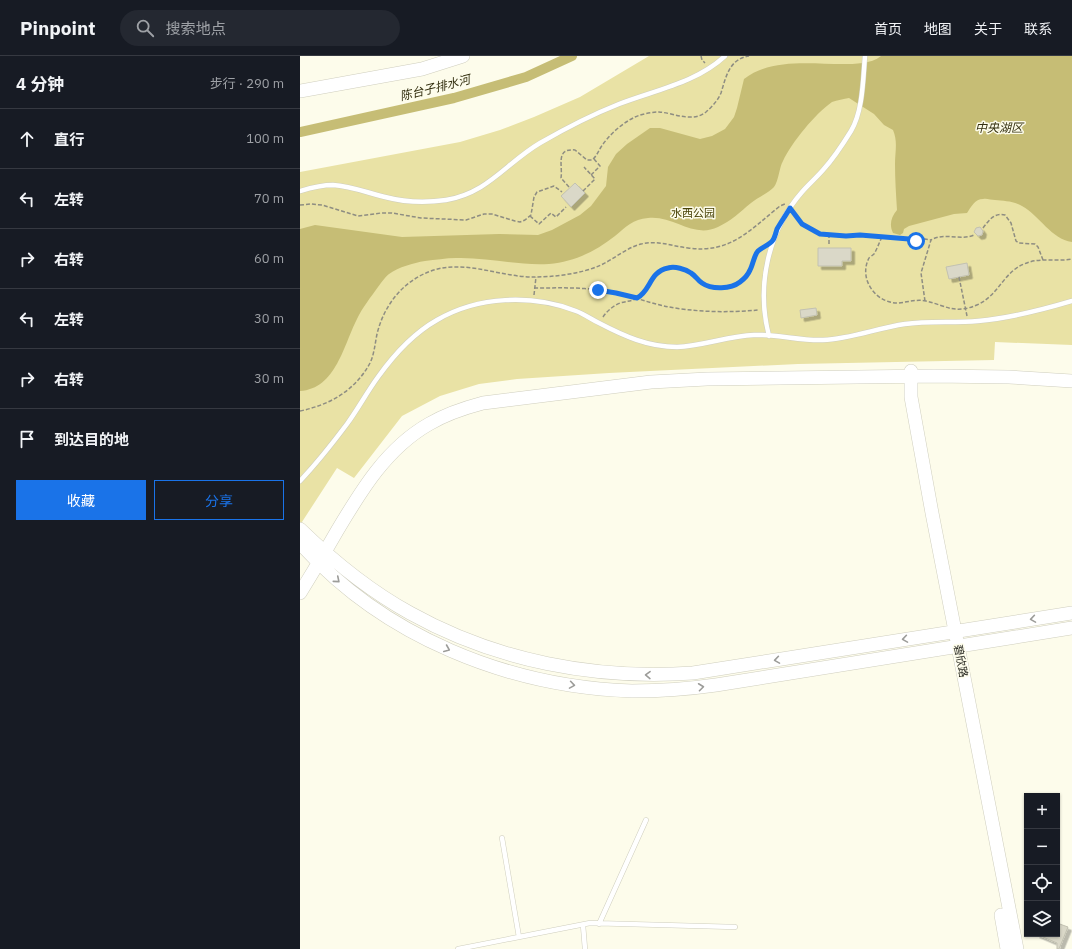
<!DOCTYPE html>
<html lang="zh">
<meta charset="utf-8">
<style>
body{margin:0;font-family:"IBM Plex Sans","Noto Sans SC",sans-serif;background:#242831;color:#f1f3f6}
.controls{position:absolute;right:12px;bottom:12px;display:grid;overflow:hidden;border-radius:0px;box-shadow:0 1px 3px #0004}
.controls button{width:36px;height:36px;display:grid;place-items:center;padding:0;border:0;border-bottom:1px solid #363941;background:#171b24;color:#f1f3f6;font:20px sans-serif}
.stop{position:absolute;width:12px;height:12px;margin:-9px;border:3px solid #1a73e8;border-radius:50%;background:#fff}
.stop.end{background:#1a73e8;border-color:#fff;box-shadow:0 1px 4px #0008}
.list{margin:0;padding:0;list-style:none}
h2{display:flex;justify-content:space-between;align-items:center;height:52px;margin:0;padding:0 16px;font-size:17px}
h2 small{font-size:13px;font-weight:400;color:#9ea1a6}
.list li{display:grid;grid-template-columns:26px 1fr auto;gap:12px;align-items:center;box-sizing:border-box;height:60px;padding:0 16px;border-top:1px solid #363941}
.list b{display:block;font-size:15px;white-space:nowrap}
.list em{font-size:13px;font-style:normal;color:#9ea1a6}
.actions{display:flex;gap:8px;padding:12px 16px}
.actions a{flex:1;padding:9px 0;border:1px solid #1a73e8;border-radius:0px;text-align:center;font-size:14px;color:#1a73e8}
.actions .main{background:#1a73e8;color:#fff}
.icon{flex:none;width:22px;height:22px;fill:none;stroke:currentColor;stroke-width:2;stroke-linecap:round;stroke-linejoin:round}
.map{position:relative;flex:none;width:772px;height:893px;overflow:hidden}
header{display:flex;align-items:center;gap:24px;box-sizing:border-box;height:56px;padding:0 20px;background:#171b24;border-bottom:1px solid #363941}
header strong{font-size:19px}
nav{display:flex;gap:22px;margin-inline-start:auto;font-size:14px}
.search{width:280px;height:36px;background:#242831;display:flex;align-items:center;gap:10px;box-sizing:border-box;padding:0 14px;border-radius:22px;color:#9ea1a6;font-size:15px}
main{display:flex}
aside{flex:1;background:#171b24}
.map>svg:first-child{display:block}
</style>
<header>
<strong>Pinpoint</strong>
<div class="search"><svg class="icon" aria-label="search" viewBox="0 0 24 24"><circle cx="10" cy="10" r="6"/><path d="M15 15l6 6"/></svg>搜索地点</div>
<nav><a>首页</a><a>地图</a><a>关于</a><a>联系</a></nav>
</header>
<main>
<aside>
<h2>4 分钟<small>步行 · 290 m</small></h2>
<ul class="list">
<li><svg class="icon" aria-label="ahead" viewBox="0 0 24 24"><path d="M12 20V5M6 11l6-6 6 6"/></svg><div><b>直行</b></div><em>100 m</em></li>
<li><svg class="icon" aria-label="left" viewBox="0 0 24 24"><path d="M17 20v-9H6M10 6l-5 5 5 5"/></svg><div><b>左转</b></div><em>70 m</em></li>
<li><svg class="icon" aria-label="right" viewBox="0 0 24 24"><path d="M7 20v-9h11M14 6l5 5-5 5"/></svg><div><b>右转</b></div><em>60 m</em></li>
<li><svg class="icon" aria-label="left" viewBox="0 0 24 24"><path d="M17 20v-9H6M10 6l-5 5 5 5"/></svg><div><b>左转</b></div><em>30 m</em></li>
<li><svg class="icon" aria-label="right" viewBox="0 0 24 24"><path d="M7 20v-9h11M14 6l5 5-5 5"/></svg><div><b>右转</b></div><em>30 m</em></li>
<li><svg class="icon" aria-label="arrive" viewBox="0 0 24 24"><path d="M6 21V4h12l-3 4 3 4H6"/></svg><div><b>到达目的地</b></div></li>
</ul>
<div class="actions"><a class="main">收藏</a><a>分享</a></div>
</aside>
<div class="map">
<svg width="772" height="893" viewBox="0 0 772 893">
<defs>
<filter id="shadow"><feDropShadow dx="3.5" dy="3.5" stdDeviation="0" flood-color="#0004"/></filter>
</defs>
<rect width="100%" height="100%" fill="#fdfceb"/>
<path fill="#e9e2a5" d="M349,0H772V289L695,286L694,304L498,308L309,317L217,323L179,328L140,340L102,360L54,422L37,412L0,469V116L160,86L200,74L234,61L280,41Z"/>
<path fill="#c6bd75" d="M581,0H772V186C751,183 740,160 722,150C714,145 704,145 695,144C691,144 687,142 683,143C675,143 671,151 667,157L654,158L609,170L604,173L603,177L600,179L593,177C589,169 591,161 597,154C596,139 595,123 595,108C595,95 598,86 593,74L584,69L574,58L549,42C544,43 537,44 532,46C515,58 492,86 483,105C479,112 479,124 474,131C470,136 457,142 451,147C440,156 431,165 418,171C393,183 374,159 348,162C333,163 326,171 315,180C296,195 274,206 249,208C218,210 187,201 156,202C146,202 135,204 125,205C113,207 99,211 89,218C85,221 81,227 78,231C71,241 62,252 57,263C44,288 36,333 0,335V173L15,169L102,181L199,178L238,179L252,174L280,159L291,150L306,130L308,111L316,98L327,88L350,72H360L400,83L412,80L425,73L434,61L437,52L444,23C471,2 510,8 543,8C555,8 571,8 581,0Z"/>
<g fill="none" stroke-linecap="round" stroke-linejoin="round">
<path stroke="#c6bd75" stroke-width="10" d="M0,76L154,42L226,21L272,0"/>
</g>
<path fill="#dad8c8" stroke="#c2c1b1" filter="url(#shadow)" d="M275,127L285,137L271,151L261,140Z
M680,171L683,175L682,179L678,180L674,176L676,172Z
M518,192H551V205H542V210H518Z
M667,207L669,219L649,223L646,211Z
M516,252L517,259L501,262L500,254Z
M757,867L768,871L759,893H757V887L736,878H757Z"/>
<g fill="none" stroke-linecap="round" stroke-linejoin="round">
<g stroke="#cfcebe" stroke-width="5.5">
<path id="lane" d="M0,135C10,132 22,129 33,129C51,130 68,137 85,141C104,146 126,147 146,144C188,137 206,107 240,87C266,72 291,59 319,48C355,34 396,27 425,0
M469,280C456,230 468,175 502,136C508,129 516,122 523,114C533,103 543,88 551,75C563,55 563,23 565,0
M0,425C17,407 32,388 47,368C58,353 67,336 78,321C93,300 114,277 137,264C178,240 232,238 276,255C284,258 291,263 299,267C324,280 348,291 377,291C403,290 428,280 454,279C477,278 500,285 523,284C551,283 577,272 605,268C629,265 654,267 678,265C710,262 742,254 772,245
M202,782L219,881
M299,868L346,764
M283,869L285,893
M158,893L290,867L435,871"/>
</g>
<g stroke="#cfcebe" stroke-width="14">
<path id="secondary" d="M0,35L122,13L163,0
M611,315V341L632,457L717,893
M0,473C33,505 70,535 110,557C196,605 296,624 393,617L772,557
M0,487C82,580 208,631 332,635C360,635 388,633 416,629L772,572
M0,537C13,516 25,496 37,475C62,433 87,392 129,368C146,358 164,352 183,347L351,326L407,323L634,320L709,321L772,325
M701,859L707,893"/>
</g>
<path stroke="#8e8d82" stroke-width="1.5" stroke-dasharray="4 2" stroke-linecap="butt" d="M401,0L402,4L405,7
M291,119L300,110L294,103
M269,131L261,122C263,110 255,92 275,94L287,104H292C296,101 298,96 301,91C309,79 321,68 335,61C342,58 351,56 359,56C374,57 392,67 406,56C412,51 418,44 421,37C426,21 429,3 449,0
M283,135L295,123L284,111
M0,149L11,148L22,149L58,160L81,157H92L121,162L166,164L184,158H192L215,165L220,166L225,164L231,159L234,141L237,136L254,130L262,136
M494,158L502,168L520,178L546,180L560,179L602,182L616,185L625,183L631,184
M230,160L239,168L251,157L256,161L266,151
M683,172C689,164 695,156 705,159L711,167L716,185L719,187L735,188L738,191L743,204
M582,181C579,187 577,193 574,198C573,199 570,201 569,202C558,223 576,248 599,247C608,246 616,243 626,245C647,250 655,259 679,248C699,238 704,216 724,208C739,201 756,206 772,203
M529,188V178
M659,221L667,260
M234,232C256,232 277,231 298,234C321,236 342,245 364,250C392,256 429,257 458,254
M234,239L236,221
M625,245L621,217L631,184C644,176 660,185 674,179
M303,261C307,255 313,250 320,247C327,245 333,245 340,241C352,233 349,216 368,212C376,210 386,213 392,217C397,221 399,226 405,229C415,233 428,231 438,227C453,221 451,203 458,195C460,193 463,191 465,189
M0,355C29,349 55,335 70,307C74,299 75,288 77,278C84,249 103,225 131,215C164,203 200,221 233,221C254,221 281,218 301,209C314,203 326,192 341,188C359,184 371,190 388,192C430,198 450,174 480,150L485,148"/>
<use href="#lane" stroke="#fff" stroke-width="4.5"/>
<use href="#secondary" stroke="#fff" stroke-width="13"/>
</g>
<defs><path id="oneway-chevron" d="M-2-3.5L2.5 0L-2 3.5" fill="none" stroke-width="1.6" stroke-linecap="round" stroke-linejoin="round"/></defs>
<g stroke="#9c9c99">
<use href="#oneway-chevron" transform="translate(37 524) rotate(40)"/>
<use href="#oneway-chevron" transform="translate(733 563) rotate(171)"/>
<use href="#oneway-chevron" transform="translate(605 583) rotate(171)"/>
<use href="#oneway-chevron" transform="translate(147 593) rotate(23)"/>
<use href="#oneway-chevron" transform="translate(477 604) rotate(171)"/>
<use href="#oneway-chevron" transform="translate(348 619) rotate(-179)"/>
<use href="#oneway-chevron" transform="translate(272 629) rotate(9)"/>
<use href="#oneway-chevron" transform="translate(401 631) rotate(-7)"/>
</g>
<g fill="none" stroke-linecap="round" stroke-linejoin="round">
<path stroke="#1a73e8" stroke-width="5" d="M298,234L316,237L337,242C351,235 349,216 368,212C375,210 385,213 391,217C396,220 398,225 402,227C412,234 431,233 440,226C444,223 448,219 450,214C453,209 454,199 458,195C462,191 470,189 473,184C475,181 476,176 477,173C481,166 486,159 490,152L502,168L520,178L546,180L560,179L609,183L616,185"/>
</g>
<g text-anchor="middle" stroke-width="3" stroke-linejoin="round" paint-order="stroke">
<g font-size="11" fill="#474105" stroke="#fdfceb">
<text x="393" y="161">水西公园</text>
</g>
<g font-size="11" fill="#23231d" stroke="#fdfceb">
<text transform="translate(661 605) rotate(79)" y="4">碧欣路</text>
</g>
<g font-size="12" font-style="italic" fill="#332f0f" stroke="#fdfceb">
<text transform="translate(135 32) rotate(-14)" y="4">陈台子排水河</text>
<text x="699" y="76">中央湖区</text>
</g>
</g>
</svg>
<div class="controls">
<button>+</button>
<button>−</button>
<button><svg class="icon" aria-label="locate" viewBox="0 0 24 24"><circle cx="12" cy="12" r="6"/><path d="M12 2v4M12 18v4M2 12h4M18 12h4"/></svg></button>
<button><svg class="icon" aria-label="layers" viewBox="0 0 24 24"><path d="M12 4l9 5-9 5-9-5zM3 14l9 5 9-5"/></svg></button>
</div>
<div class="stop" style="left:616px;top:185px"></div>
<div class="stop end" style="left:298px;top:234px"></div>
</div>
</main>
